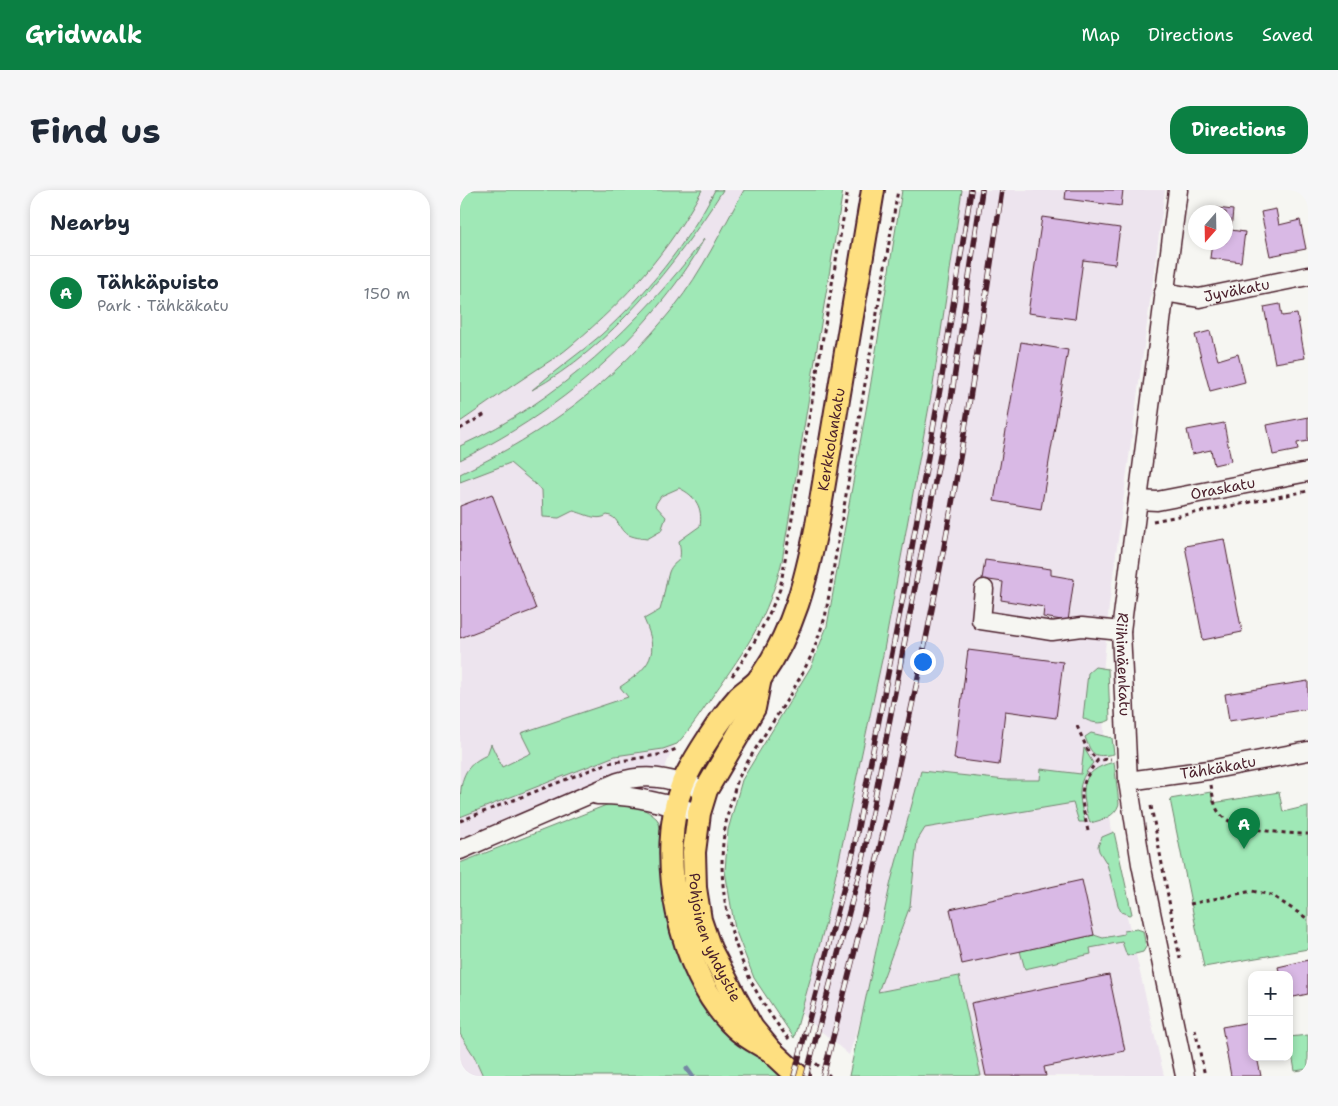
<!DOCTYPE html>
<meta charset="utf-8">
<style>
body{margin:0;font-family:"Shantell Sans",sans-serif;background:#f6f6f7;color:#1f2937}
.controls{position:absolute;right:15px;bottom:15px;display:grid;overflow:hidden;border-radius:10px;box-shadow:0 2px 8px #0003}
.controls button{width:45px;height:45px;display:grid;place-items:center;padding:0;border:0;border-bottom:1px solid #e0e1e3;background:#fff;color:#1f2937;font:25px sans-serif}
.compass{position:absolute;left:728px;top:15px;width:45px;height:45px;border-radius:50%;background:#fff;box-shadow:0 2px 8px #0003;rotate:200deg}
.you{position:absolute;left:462px;top:471px;width:18px;height:18px;margin:-12px;border:4px solid #fff;border-radius:50%;background:#1a73e8;box-shadow:0 0 0 8px #1a73e833}
.badge{display:grid;place-items:center;width:32px;height:32px;border-radius:50%;background:#0b8043;color:#fff;font-size:16px;font-weight:700}
.pin{position:absolute;translate:-50% -41px;filter:drop-shadow(0 1px 2px #0008)}
.pin::after{content:'';position:absolute;top:26px;width:18px;height:15px;background:inherit;clip-path:polygon(0 0,100% 0,50% 100%)}
.list{margin:0;padding:0;list-style:none}
h2{display:flex;justify-content:space-between;align-items:center;height:65px;margin:0;padding:0 20px;font-size:21px}
h2 small{font-size:16px;font-weight:400;color:#747a83}
.list li{display:grid;grid-template-columns:32px 1fr auto;gap:15px;align-items:center;box-sizing:border-box;height:75px;padding:0 20px;border-top:1px solid #e0e1e3}
.list b{display:block;font-size:19px;white-space:nowrap}
.list p{margin:0;font-size:16px;white-space:nowrap;color:#747a83}
.list em{font-size:16px;font-style:normal;color:#747a83}
.map{position:relative;flex:none;width:848px;height:886px;overflow:hidden;border-radius:20px}
header{display:flex;align-items:center;gap:30px;box-sizing:border-box;height:70px;padding:0 25px;background:#0b8043;color:#fff}
header strong{font-size:24px}
nav{display:flex;gap:28px;margin-inline-start:auto;font-size:18px}
.intro{display:flex;align-items:center;justify-content:space-between;box-sizing:border-box;height:120px;padding:0 30px}
h1{margin:0;font-size:35px}
.button{padding:12px 22px;border-radius:20px;background:#0b8043;color:#fff;font-size:18px;font-weight:700}
main{display:flex;gap:30px;padding:0 30px}
aside{flex:1;background:#fff;border-radius:20px;box-shadow:0 2px 8px #0003}
.map>svg:first-child{display:block}
</style>
<header>
<strong>Gridwalk</strong>
<nav><a>Map</a><a>Directions</a><a>Saved</a></nav>
</header>
<div class="intro"><h1>Find us</h1><a class="button">Directions</a></div>
<main>
<aside>
<h2>Nearby<small></small></h2>
<ul class="list">
<li><span class="badge">A</span><div><b>Tähkäpuisto</b><p>Park · Tähkäkatu</p></div><em>150 m</em></li>
</ul>
</aside>
<div class="map">
<svg width="848" height="886" viewBox="0 0 848 886">
<rect width="100%" height="100%" fill="#f6f6f2"/>
<filter id="ink" filterUnits="userSpaceOnUse"><feTurbulence type="fractalNoise" baseFrequency=".02" numOctaves="2"/><feDisplacementMap in="SourceGraphic" scale="10" xChannelSelector="R" yChannelSelector="G"/><feConvolveMatrix kernelMatrix="1 2 1 2 8 2 1 2 1" color-interpolation-filters="sRGB"/></filter>
<g filter="url(#ink)">
<path fill="#ede4ee" d="M0,0H354L277,393L196,601L129,605L0,660Z
M502,0H705L649,416L642,495L646,591L656,679L704,886H521L499,786L408,807L389,865L340,823L365,735L423,465L473,195Z
M0,845L14,866L23,886H0Z"/>
<path fill="#9fe8b6" stroke="#748470" d="M0,0H242C207,64 168,107 113,154C102,164 88,172 76,180C50,197 25,215 0,232Z
M255,0H263C216,74 150,158 72,200C94,181 119,164 141,145C186,104 227,54 255,0Z
M284,0H383L322,371C308,428 287,457 254,504C242,521 231,539 217,554L203,559L155,566L0,627C0,594 0,577 27,565L31,554L42,577L71,563L61,543L168,507L160,497C191,476 200,465 184,429L200,420C204,408 205,394 209,382C215,367 224,377 219,351L240,336C243,318 236,306 219,298L201,306L195,315L206,327L201,341L187,349C179,348 170,347 164,342C157,335 158,327 147,325C137,332 124,323 113,321L99,328L83,327L82,300L50,273L0,292V284C87,242 153,193 214,117C242,82 262,39 284,0Z
M442,0H502L473,195L423,465L365,735L334,848L294,788L275,739L265,681L268,640L282,590L352,475L367,436L410,198Z
M244,49C231,75 213,98 194,121C140,185 75,233 0,270V256C99,211 179,134 244,49Z
M635,477L648,479L650,530C641,535 631,533 623,528L628,483Z
M631,543L652,548L654,564C633,568 632,565 625,547Z
M624,558L633,573C615,594 619,607 625,632H619L613,613L465,638L457,651L450,716L418,802L499,786L521,886H389L431,691L461,581L546,590H580L581,579L621,584Z
M654,572L659,614C655,627 642,630 630,633C621,602 617,581 654,572Z
M751,602L753,613L819,602L823,622L848,616V759L744,777L710,609Z
M149,614C169,614 182,615 197,629L294,863L321,886H23L14,866L0,844V673Z
M654,642L672,724L669,725L661,722L658,715L647,674L639,661L638,656L642,647Z
M677,739L683,741L686,757L683,762L667,766L662,752L630,758L631,764L565,779L560,761L634,745L643,748L664,744V741Z
M848,845V879L835,881L829,847Z"/>
<g fill="none" stroke-linecap="round" stroke-linejoin="round">
<path stroke="#7687a4" stroke-width="5" d="M227,879L232,886"/>
</g>
<path fill="#d9b9e5" stroke="#4a1f2b" d="M606,0H663L661,16L605,9Z
M757,18L773,20L771,40L785,42L781,72L750,68L752,52H766V22H756Z
M816,19L819,35L840,30L846,59L810,66L801,22Z
M582,27L660,38L655,74L623,70L615,129L568,123Z
M820,114L822,126L837,124L845,168L815,173L804,117Z
M750,141L758,170L778,164L785,192L750,201L735,145Z
M561,152L608,160L581,319L534,311Z
M848,227V251L837,253L838,260L813,265L807,235Z
M764,233L771,271L754,275L751,260L732,264L727,240Z
M32,304L76,419L0,448V316Z
M764,349L782,442L743,450L725,356Z
M525,370L591,379V385L614,389L608,431L583,427L584,417L541,410L543,392L522,389Z
M508,460L603,472L596,528L545,521L539,575L494,569Z
M848,491V519L769,531L765,504Z
M622,690L634,745L502,774L490,719Z
M848,770V804L829,808V785H820L818,777Z
M649,785L665,861L584,877L586,886H526L511,813Z
M790,832L792,867H797L801,886H771L762,837Z"/>
<g fill="none" stroke-linecap="round" stroke-linejoin="round">
<g stroke="#4a1f2b" stroke-width="21">
<g id="minor">
<path id="s1" d="M718,0L661,441L668,591L681,674L725,886"/>
<path id="s2" d="M704,102L739,108L848,86"/>
<path id="s3" d="M678,310L697,311L848,282"/>
<path d="M524,399L521,430L592,441L622,437L661,441"/>
<path id="s4" d="M668,591L749,580L848,561"/>
<path d="M137,605C173,604 204,614 239,623"/>
<path d="M0,660L158,592C186,583 207,588 236,597"/>
</g>
</g>
<g stroke="#4a1f2b" stroke-width="26">
<g id="major">
<path id="s5" d="M300,488L294,518L246,600L239,623L234,662L235,698L240,730L250,759L276,809L292,838L310,860L338,886"/>
<path id="s6" d="M310,860C298,853 285,847 275,837C219,785 195,663 223,593C233,570 262,526 279,507C286,500 296,495 301,487C334,440 346,390 357,335L413,0"/>
</g>
</g>
<path stroke="#4a1f2b" stroke-width="3" stroke-dasharray="4 4" stroke-linecap="butt" d="M0,239L27,223
M693,331L848,301
M272,486C292,458 307,431 320,399L388,0
M617,536L628,561L638,570
M751,595C753,605 754,618 761,625C774,640 828,644 848,644
M691,616L720,769
M0,631L148,573L204,564L219,558
M628,641C621,609 616,597 638,570L651,569
M730,714L792,701L811,705L848,729
M735,839L745,886
M329,849C276,786 247,696 270,616C273,607 275,596 279,587C300,548 328,513 347,474C355,460 359,443 365,428L438,0
M350,868L370,886"/>
<use href="#minor" stroke="#f6f6f2" stroke-width="18"/>
<use href="#major" stroke="#fedf80" stroke-width="22"/>
<g stroke="#4a1f2b" stroke-width="5.5">
<path id="rail" d="M334,886L393,663L446,391L480,199L511,0
M346,886L404,665L492,203L522,0
M363,886C405,725 444,562 476,399C502,267 522,133 542,0"/>
</g>
<use href="#rail" stroke="#f6f6f2" stroke-width="4" stroke-dasharray="11" stroke-linecap="butt"/>
</g>
</g>
<g text-anchor="middle" stroke-width="4" stroke-linejoin="round" paint-order="stroke">
<g font-size="15" fill="#4a1f2b" stroke="#f6f6f2">
<text dy="5" stroke="none"><textPath href="#s2" startOffset="74">Jyväkatu</textPath></text>
<text dy="5" stroke="none"><textPath href="#s6" startOffset="686">Kerkkolankatu</textPath></text>
<text dy="5" stroke="none"><textPath href="#s3" startOffset="86">Oraskatu</textPath></text>
<text dy="5" stroke="none"><textPath href="#s1" startOffset="478">Riihimäenkatu</textPath></text>
<text dy="5" stroke="none"><textPath href="#s4" startOffset="91">Tähkäkatu</textPath></text>
<text dy="5" stroke="none"><textPath href="#s5" startOffset="278">Pohjoinen yhdystie</textPath></text>
</g>
</g>
</svg>
<div class="controls">
<button>+</button>
<button>−</button>
</div>
<svg class="compass" viewBox="-18 -18 36 36"><path d="M0-13l5 13h-10z" fill="#e53935"/><path d="M0 13l5-13h-10z" fill="#747a83"/></svg>
<div class="you"></div>
<div class="pin badge" style="left:784px;top:659px">A</div>
</div>
</main>
